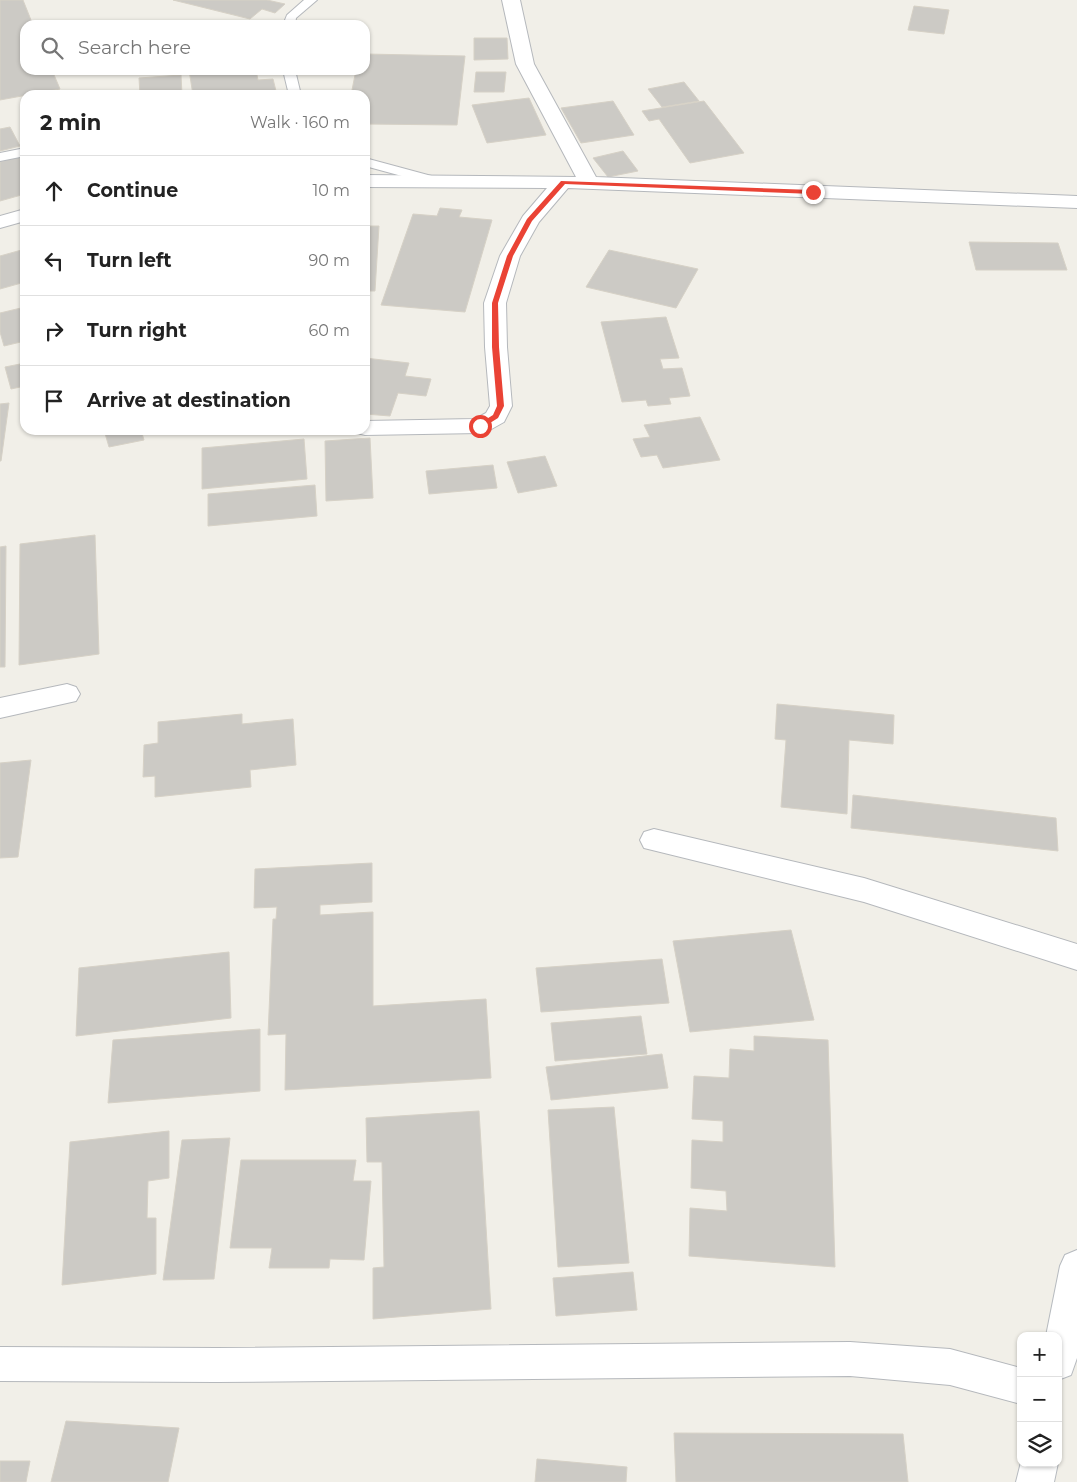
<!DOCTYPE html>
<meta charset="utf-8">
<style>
body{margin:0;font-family:Montserrat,sans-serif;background:#f2f2f2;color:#222}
.controls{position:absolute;right:15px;bottom:15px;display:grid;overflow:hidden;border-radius:10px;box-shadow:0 1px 4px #0004}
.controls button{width:45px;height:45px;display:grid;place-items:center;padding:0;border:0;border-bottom:1px solid #e0e0e0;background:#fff;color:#222;font:25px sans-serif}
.stop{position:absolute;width:15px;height:15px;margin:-11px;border:4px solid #ea4335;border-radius:50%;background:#fff}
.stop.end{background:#ea4335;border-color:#fff;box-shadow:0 1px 5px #0008}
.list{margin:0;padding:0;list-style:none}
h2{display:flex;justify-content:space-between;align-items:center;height:65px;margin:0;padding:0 20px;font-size:21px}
h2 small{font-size:16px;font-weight:400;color:#767676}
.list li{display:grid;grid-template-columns:32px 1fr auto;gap:15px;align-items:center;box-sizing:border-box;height:70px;padding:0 20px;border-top:1px solid #e0e0e0}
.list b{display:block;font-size:19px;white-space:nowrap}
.list em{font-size:16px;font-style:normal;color:#767676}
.icon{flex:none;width:28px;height:28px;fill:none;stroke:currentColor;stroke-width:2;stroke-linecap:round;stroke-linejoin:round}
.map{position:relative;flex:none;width:1077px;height:1482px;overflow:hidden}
.search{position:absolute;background:#fff;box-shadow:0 1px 4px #0004;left:20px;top:20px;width:350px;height:55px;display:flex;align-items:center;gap:12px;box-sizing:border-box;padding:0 18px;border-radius:15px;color:#767676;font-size:19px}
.panel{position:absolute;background:#fff;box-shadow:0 1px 4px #0004;left:20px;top:90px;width:350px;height:345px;border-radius:15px}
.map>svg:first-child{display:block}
</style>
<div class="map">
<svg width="1077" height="1482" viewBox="0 0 1077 1482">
<rect width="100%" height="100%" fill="#f1efe8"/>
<path fill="#cccac5" stroke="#d6d1c6" d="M0,0H23L33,25H25V70H52L60,89L0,100Z
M173,0H267L285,4L275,13L262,9L250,19Z
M914,6L949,10L944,34L908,30Z
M474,38H507L508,59L474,60Z
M365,54L465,56L457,125L365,124V95H351L356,70H365Z
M189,70H256L258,80L273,79L277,95H193Z
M476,72H506L504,92H474Z
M181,75L182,95H140L139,78Z
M684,82L699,101L662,107L648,89Z
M529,98L546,135L487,143L472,105Z
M613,101L634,135L581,143L561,108Z
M704,101L744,153L690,163L659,119L649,121L642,111Z
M10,127L20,146L0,151V129Z
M623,151L638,171L608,177L593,158Z
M25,155V194L0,201V162Z
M440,208L462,210L459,217L492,220L465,312L381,305L413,214L437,216Z
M365,226H379L375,291H365Z
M969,242L1058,243L1067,270H976Z
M25,249V282L0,289V256Z
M609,250L698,269L676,308L586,287Z
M25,307V341L4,346L0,332V313Z
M666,317L679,358L660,359L663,369L682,368L690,396L669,398L671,404L648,406L646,400L622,402L601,322Z
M365,358L409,363L405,376L431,379L426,396L398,393L390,416L365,414Z
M25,363V386L11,389L5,367Z
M9,403L1,461H0V404Z
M700,417L720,460L663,468L657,455L641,457L633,439L650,437L644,425Z
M104,430H141L144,440L109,447Z
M370,438L373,498L326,501L325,441Z
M304,439L307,479L202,489V448Z
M545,456L557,486L518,493L507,462Z
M493,465L497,488L429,494L426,471Z
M315,485L317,516L208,526V494Z
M95,535L99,654L19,665L20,544Z
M6,546L5,667H0V547Z
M777,704L894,715L893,744L849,740L847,814L781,807L786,740L775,739Z
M242,714V724L293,719L296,765L250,770L251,787L155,797V776L143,777L144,745L158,743V722Z
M31,760L18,857L0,858V763Z
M853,795L1056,818L1058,851L851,828Z
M372,863V902L320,905V915L373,912V1006L486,999L491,1078L285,1090L286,1034L268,1035L273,919H276L277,907L254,908L255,869Z
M791,930L814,1020L690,1032L673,941Z
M229,952L231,1018L76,1036L79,968Z
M662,959L669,1003L541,1012L536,968Z
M641,1016L647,1054L555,1061L551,1023Z
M260,1029V1091L108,1103L113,1040Z
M754,1036L828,1040L835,1267L689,1256L690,1208L727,1211L726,1191L691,1188L692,1140L723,1142V1121L692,1119L694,1076L729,1078L730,1049L754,1051Z
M662,1054L668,1088L551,1100L546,1067Z
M614,1107L629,1263L558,1267L548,1110Z
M479,1111L491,1309L373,1319V1268L384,1267L382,1162H367L366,1118Z
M169,1131V1178L148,1181L147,1218H156V1274L62,1285L70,1142Z
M230,1138L214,1279L163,1280L182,1140Z
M241,1160H356L353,1181H371L364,1260L330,1259L329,1268H269L272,1248H230Z
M633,1272L637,1310L556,1316L553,1278Z
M66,1421L179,1428L168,1482H51Z
M674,1433L903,1434L908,1482H676Z
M537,1459L627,1467L626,1482H535Z
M0,1461H30L26,1482H0Z"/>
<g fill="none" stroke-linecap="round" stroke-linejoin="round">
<g stroke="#b5b8bc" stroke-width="2">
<path id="service" d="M304,0H317L296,18L295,25H283L287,15Z
M283,70H295L301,95H289Z
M25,148V156L0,161V153Z
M365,158L439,178L441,181L435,185L365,166Z"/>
</g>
<g stroke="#b5b8bc" stroke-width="2">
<path id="minor" d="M502,0H520L534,64L596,177L1077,196V208L568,188L539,222L520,256L506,303L507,347L512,406L504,422L488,431L480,433L365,435L357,433L355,430H365V421L475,419L486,413L490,406L485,347L484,303L500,256L523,216L547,188L365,187V175L576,177L516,64Z
M25,209V221L0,228V216Z
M67,684L76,687L80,694L76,701L0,718V698Z
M654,829L864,878L1077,944V970L864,902L644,848L640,840L644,832Z
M850,1342L950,1349L1021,1368V1404L950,1385L850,1376L217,1382L0,1381V1347L217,1348Z"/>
</g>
<g stroke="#b6babf" stroke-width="2">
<path id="secondary" d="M1077,1250V1358L1071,1375L1058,1380V1336H1046L1060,1266L1065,1255Z
M1021,1462L1058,1463L1054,1482H1016Z"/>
</g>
<use href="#service" fill="#fff" fill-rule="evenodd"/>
<use href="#minor" fill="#fff" fill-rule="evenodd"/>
<use href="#secondary" fill="#fff" fill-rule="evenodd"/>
</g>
<path fill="#ea4335" d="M561,181L813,190L816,192L813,194L565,184L532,221L513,256L498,303L499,347L504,406L498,418L482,428H477V425L493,415L497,406L492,347V303L507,256L527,219Z"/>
</svg>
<div class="controls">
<button>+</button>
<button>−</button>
<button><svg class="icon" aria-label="layers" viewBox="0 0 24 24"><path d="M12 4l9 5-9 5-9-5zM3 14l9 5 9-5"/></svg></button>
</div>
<div class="stop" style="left:480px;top:426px"></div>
<div class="stop end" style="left:813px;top:192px"></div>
<div class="search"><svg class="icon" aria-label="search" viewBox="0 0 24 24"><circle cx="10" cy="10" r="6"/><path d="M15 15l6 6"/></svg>Search here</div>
<section class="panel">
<h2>2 min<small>Walk · 160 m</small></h2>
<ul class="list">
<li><svg class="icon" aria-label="ahead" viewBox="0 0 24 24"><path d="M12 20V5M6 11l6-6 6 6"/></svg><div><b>Continue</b></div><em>10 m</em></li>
<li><svg class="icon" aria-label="left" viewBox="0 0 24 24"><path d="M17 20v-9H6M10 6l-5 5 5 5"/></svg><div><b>Turn left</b></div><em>90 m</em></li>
<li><svg class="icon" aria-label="right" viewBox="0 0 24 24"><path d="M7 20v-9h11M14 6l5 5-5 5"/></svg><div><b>Turn right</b></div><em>60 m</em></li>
<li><svg class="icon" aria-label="arrive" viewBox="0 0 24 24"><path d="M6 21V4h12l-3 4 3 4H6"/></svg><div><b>Arrive at destination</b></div></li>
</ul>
</section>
</div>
